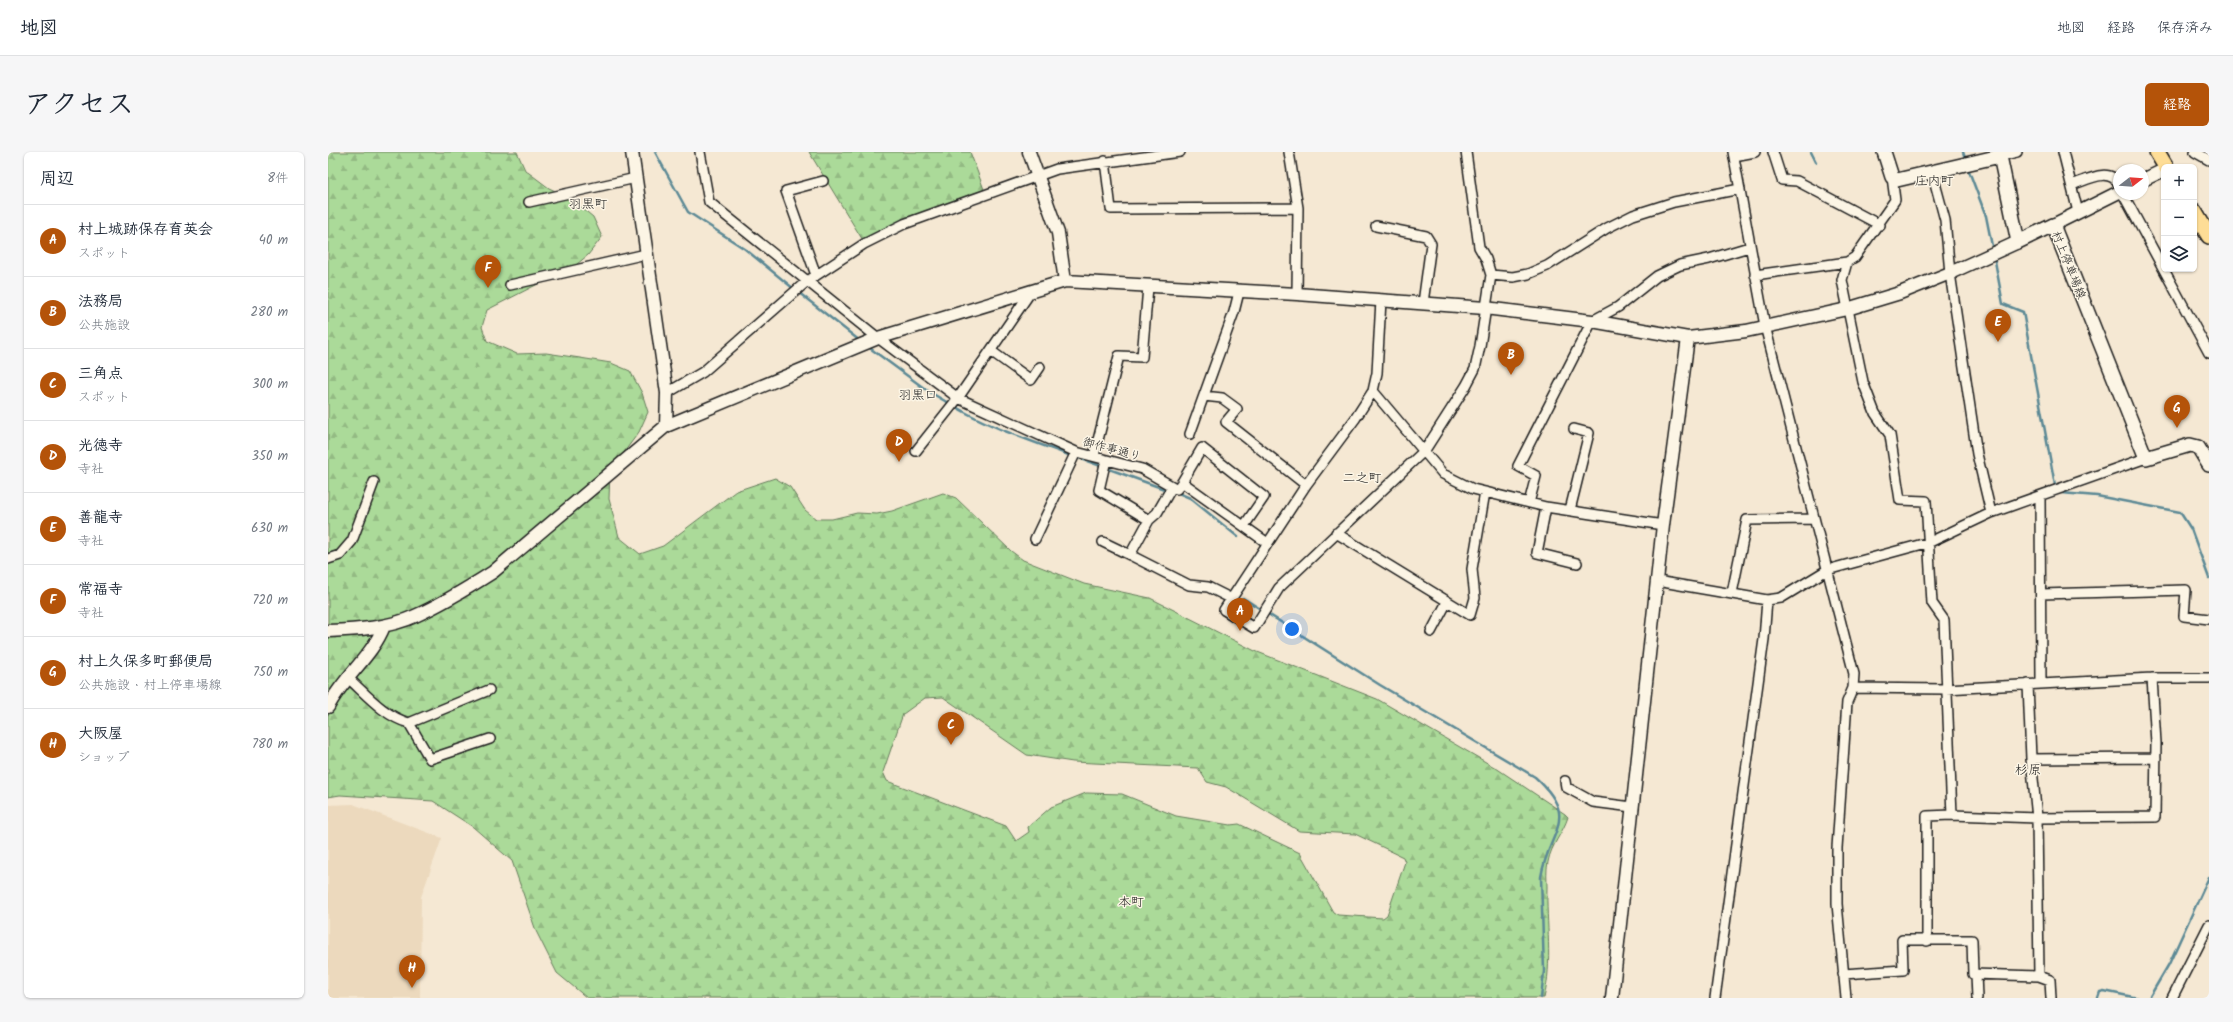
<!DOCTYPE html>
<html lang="ja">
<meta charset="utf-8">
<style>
body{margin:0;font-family:Kalam,"Klee One",sans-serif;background:#f6f6f7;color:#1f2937}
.controls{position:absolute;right:12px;top:12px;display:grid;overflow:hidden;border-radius:6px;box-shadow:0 1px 3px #0004}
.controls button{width:36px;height:36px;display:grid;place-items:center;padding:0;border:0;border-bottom:1px solid #e0e1e3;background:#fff;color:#1f2937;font:20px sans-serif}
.compass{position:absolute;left:1785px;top:12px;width:36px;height:36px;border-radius:50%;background:#fff;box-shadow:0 1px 3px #0004;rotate:73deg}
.you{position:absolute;left:964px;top:477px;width:14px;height:14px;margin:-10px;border:3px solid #fff;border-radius:50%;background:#1a73e8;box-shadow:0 0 0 6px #1a73e833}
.badge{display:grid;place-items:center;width:26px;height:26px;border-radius:50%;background:#b45309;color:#fff;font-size:13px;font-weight:700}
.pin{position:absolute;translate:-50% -33px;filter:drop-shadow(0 1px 2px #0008)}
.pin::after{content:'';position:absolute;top:21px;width:14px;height:12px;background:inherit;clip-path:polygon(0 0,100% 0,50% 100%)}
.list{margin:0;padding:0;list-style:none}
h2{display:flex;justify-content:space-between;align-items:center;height:52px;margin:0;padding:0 16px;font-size:17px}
h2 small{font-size:13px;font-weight:400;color:#747a83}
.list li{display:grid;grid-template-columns:26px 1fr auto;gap:12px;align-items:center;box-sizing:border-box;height:72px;padding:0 16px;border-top:1px solid #e0e1e3}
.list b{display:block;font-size:15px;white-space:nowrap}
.list p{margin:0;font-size:13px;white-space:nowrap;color:#747a83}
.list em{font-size:13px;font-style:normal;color:#747a83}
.icon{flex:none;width:22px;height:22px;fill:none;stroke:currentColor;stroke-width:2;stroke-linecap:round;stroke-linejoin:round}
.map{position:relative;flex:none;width:1881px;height:846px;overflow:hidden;border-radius:6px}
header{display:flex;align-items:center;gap:24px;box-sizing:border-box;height:56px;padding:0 20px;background:#fff;border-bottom:1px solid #e0e1e3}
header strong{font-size:19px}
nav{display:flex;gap:22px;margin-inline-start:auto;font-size:14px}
.intro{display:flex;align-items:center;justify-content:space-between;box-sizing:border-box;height:96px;padding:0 24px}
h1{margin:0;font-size:28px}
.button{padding:10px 18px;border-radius:6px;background:#b45309;color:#fff;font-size:14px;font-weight:700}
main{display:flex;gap:24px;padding:0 24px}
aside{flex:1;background:#fff;border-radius:6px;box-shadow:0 1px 3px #0004}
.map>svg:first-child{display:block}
</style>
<header>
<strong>地図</strong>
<nav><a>地図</a><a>経路</a><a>保存済み</a></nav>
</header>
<div class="intro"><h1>アクセス</h1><a class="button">経路</a></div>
<main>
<aside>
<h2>周辺<small>8件</small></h2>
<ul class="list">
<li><span class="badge">A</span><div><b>村上城跡保存育英会</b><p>スポット</p></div><em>40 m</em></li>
<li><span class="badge">B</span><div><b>法務局</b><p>公共施設</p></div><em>280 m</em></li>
<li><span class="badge">C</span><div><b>三角点</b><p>スポット</p></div><em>300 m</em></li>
<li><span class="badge">D</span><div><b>光徳寺</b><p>寺社</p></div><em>350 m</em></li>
<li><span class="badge">E</span><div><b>善龍寺</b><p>寺社</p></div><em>630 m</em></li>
<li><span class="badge">F</span><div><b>常福寺</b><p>寺社</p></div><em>720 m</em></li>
<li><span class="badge">G</span><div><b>村上久保多町郵便局</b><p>公共施設 · 村上停車場線</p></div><em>750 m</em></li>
<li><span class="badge">H</span><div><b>大阪屋</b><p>ショップ</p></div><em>780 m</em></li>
</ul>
</aside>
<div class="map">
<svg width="1881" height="846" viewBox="0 0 1881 846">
<defs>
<pattern id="forest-firs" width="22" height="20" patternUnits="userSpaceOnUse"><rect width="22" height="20" fill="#abda99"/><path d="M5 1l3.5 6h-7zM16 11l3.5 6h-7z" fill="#93ba83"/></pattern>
</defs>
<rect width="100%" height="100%" fill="#f5e8d3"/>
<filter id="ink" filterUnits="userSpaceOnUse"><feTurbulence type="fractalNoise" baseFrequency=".025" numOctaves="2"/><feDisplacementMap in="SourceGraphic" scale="8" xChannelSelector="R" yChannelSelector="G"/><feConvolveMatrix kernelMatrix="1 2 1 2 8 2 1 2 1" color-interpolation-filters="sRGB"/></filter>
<g filter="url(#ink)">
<path fill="#ecd9bd" d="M25,652L114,686L93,745L92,846H0V653Z"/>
<path fill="url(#forest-firs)" stroke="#647b5a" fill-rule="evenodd" d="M0,0H189L197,18L221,36L242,46L265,65L274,85L260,103L237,122L208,133L159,158L154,175L159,189L189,202L218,201L252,206L283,211L302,219L314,241L320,260L311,280L282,319L281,347L291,385L312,402L335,394L408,339L447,326L462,335L477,358L488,367H504L529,361L549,362L564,359L615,341L628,346L683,399L695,408L756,432L822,446L927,499L1049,547L1168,616L1237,662L1240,665C1235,681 1223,693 1220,710C1218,718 1219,727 1219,735C1218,771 1225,810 1216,846H259L229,821L208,779L184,709L145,675L105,649L12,643L0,645ZM615,545L699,603L745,610L870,616L879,630L898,635L971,679L1027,682L1075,705L1077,710L1059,763L1055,766L1010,763L1005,760L972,701L911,672L902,673L848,664L794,642L758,641L723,655L700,675L701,680L688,689L678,674L559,629L555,620L575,562L597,546Z
M481,0H642L657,40L594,63L539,95Z"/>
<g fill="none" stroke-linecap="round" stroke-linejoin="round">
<path stroke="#5c8995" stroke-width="2.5" d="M327,0L360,60L417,97L466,137
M1483,0L1488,10
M1635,0L1637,6
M1641,19L1658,64L1664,94
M1667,109L1675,152L1695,160L1727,333
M470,140L532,189
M539,194L600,239L622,252
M626,254C663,276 703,289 743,304
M748,305L839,338
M848,340L862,346L910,385
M1733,341L1769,344L1852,360L1863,377L1881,426
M915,446L1052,533L1207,625C1253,667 1221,677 1213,725L1216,819L1213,846
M1770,846L1772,840L1776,839L1810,846
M1821,846L1841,812L1881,725"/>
<g stroke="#1c1c1c" stroke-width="12">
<path id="minor" d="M372,0L381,50L550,186L630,246L748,300L814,317L849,337L854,330L938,390
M961,0L970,56L969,142
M1405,0L1437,174L1526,522L1525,536L1519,550L1509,696V752L1518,846
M1445,0L1454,28L1469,29L1552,73
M1735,0L1750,60
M1867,0L1881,8
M1406,4L1427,0
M1672,4L1689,0
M777,9L783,57L970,56
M1604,20L1617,68L1622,121L1649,302L1663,361
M1744,33C1759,28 1782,14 1791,33
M1795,42L1881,201
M201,50L308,26
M1048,74L1098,84L1103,92L1095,151
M1519,110L1514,128L1535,230L1547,261L1562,283L1572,348L1598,349L1604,451L1616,468L1624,663L1709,666L1827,665L1828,591L1824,526
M488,123L458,39L495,29
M1163,123L1185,125L1200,122L1219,114L1279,76L1305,63L1346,50L1412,37
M1427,123L1519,110L1527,105L1567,48L1564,25
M182,133L318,102
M1053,148L1049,221L1045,239L1027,267L978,333L896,458L926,476L951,436L1097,298L1138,234L1147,217L1152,194L1163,123L1158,107L1151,95L1138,0
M663,199L703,228L712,215
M1045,239L1115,322L1145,337L1218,355L1335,373
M339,241L375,220L478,130L536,92L576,72L729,17L852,0
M876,244L894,246L909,257L898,270L978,333
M862,282L906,160L911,140
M588,299L630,246L704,138
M766,304L791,204L814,205L820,135
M778,308L771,338L821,368L802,403L861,433L880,435L902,446
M854,330L874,296L936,345L916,374
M1712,345L1713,531
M1201,351L1208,324L1190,314L1264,169L1290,155L1329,124L1352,113L1381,107L1421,95
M1218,355L1209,401L1249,411
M1242,358L1261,281L1246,277
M821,368L829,361L844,335
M1008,381L1142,463L1147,446L1144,417L1157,340
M707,387L748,300
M775,390L802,403
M0,407L12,403L24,389L46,330
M1329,429L1439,448L1453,446L1499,418L1602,390L1663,361L1818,306
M1404,441L1419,368L1485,367
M1713,442L1858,438L1856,464L1881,467
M1103,480L1119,450
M19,525C38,542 56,564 81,571L102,607L162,587
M1700,532L1703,607L1709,666L1711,824L1722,828L1723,846
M1525,536L1617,537L1824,526H1881
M81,571L161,538
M1703,607L1828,606
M1237,629L1238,635L1265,650L1304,655
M1599,789V664L1624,663
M1515,822L1575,818L1574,788H1644L1645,822L1711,824
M1648,822L1649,846
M1387,846L1436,487L1439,448
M1844,846L1881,773"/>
</g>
<g stroke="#1c1c1c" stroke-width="15">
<path id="tertiary" d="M701,0L730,81L737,129
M1815,28L1836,18
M1725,73L1791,40
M338,274L550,186L737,129L969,142L1157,156L1264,169L1360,186L1418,179L1519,157L1572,141L1622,121L1690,90
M0,479C28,478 61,476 87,464C114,452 140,436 165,420L338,274L339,241L304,0
M0,555C15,525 44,505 56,474
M1284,846L1335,373L1360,186"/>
</g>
<g stroke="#1c1c1c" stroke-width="16">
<path id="secondary" d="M1556,0L1564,25L1569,28L1672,4L1690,90L1725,73L1818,306L1862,293L1870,295L1881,313"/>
</g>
<g stroke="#1c1c1c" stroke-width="18">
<path id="primary" d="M1829,0L1838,15
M1866,59L1881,84"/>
</g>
<use href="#minor" stroke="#fcf5e5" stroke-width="9"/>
<use href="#tertiary" stroke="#fcf5e5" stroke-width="12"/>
<use href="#secondary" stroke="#fcf5e5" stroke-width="13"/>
<use href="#primary" stroke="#fedd96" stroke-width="15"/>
</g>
</g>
<g text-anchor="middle" stroke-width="3" stroke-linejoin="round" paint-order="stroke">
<g font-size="12" fill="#1c1c1c" stroke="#fcf5e5">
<text transform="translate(1741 113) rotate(68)" y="4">村上停車場線</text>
<text transform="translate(784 297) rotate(15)" y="4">御作事通り</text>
</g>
<g font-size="13" fill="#1c1c1c" stroke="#fcf5e5">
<text x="1606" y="33">庄内町</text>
<text x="260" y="56">羽黒町</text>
<text x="590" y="247">羽黒口</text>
<text x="1034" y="330">二之町</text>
<text x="1700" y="622">杉原</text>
<text x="803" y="754">本町</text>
</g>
</g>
</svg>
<div class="controls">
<button>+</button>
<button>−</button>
<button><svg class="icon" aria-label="layers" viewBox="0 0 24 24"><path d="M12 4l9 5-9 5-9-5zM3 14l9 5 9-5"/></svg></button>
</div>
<svg class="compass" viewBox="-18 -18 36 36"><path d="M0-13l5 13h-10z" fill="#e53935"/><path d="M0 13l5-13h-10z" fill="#747a83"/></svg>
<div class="you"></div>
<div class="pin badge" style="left:912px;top:479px">A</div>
<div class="pin badge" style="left:1183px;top:223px">B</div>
<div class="pin badge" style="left:623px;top:593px">C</div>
<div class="pin badge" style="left:571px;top:310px">D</div>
<div class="pin badge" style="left:1670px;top:190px">E</div>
<div class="pin badge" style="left:160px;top:136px">F</div>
<div class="pin badge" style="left:1849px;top:276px">G</div>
<div class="pin badge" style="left:84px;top:836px">H</div>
</div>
</main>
